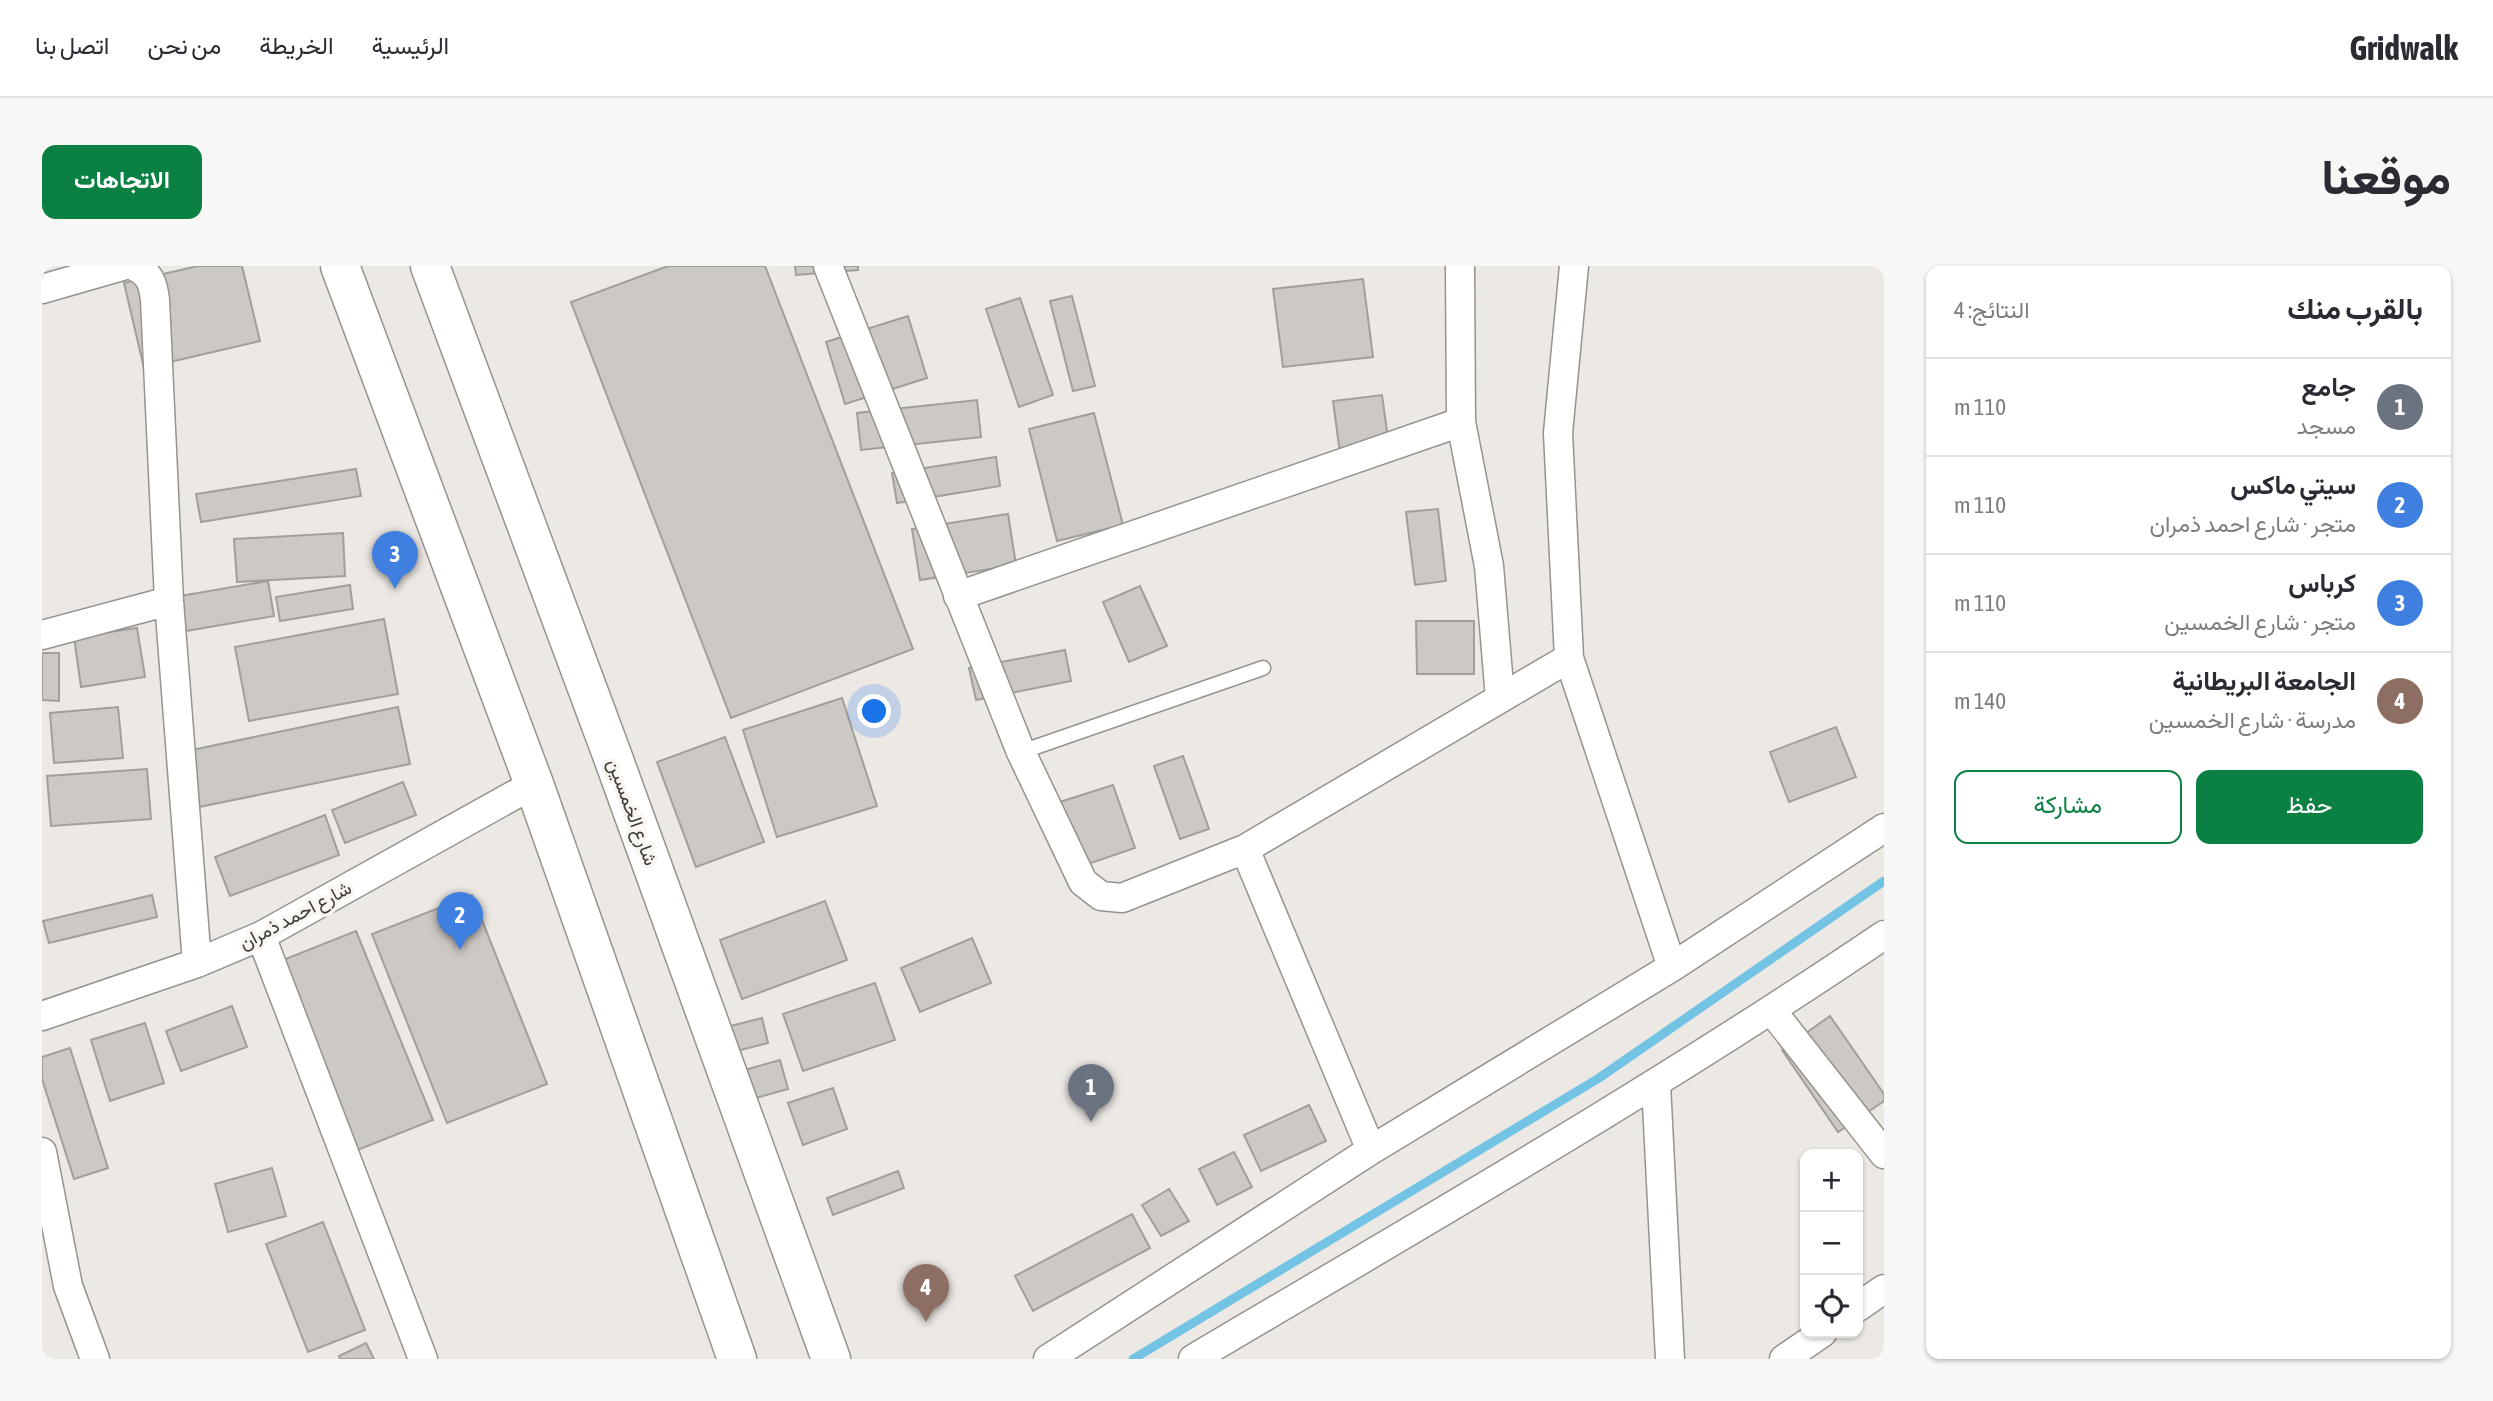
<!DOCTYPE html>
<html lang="ar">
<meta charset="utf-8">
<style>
body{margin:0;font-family:"Asap Condensed",Vazirmatn,sans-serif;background:#f7f7f7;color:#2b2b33;direction:rtl}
.controls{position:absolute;right:21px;bottom:21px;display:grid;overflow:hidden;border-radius:14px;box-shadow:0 2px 5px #0004}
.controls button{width:63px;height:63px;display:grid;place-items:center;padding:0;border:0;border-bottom:2px solid #e1e1e2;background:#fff;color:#2b2b33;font:35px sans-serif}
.you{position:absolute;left:833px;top:446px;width:24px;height:24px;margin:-18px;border:5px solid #fff;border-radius:50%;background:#1a73e8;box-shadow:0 0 0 10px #1a73e833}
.badge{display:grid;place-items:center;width:46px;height:46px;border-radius:50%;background:#0b8043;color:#fff;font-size:23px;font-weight:700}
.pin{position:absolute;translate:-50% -58px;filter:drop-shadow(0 2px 4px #0008)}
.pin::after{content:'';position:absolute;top:37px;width:24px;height:21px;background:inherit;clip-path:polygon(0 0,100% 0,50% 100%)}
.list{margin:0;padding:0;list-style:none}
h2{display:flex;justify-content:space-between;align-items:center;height:91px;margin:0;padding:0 28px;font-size:30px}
h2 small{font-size:23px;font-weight:400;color:#7c7c81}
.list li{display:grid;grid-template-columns:46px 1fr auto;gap:21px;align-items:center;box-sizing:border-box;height:98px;padding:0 28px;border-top:2px solid #e1e1e2}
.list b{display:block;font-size:26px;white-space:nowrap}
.list p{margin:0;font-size:23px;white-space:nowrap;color:#7c7c81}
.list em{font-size:23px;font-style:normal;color:#7c7c81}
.actions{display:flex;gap:14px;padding:21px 28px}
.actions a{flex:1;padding:16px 0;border:2px solid #0b8043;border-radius:14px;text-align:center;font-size:24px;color:#0b8043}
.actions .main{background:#0b8043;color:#fff}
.icon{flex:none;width:38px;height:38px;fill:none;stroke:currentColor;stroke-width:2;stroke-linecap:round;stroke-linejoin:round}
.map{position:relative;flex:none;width:1842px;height:1093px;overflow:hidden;direction:ltr;border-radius:14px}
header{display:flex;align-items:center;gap:42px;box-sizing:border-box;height:98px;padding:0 35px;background:#fff;border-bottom:2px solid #e1e1e2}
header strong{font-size:33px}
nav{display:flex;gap:38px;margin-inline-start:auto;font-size:24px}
.intro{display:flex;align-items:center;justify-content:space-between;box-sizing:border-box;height:168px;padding:0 42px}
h1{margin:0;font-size:49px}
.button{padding:18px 32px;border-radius:14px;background:#0b8043;color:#fff;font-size:24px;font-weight:700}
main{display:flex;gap:42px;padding:0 42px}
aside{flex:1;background:#fff;border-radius:14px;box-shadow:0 2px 5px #0004}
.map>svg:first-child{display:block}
</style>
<header>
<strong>Gridwalk</strong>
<nav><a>الرئيسية</a><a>الخريطة</a><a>من نحن</a><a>اتصل بنا</a></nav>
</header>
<div class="intro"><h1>موقعنا</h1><a class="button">الاتجاهات</a></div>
<main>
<aside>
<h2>بالقرب منك<small>النتائج: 4</small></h2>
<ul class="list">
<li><span class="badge" style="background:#6b7280">1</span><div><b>جامع</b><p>مسجد</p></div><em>110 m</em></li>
<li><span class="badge" style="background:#3f7fe0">2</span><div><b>سيتي ماكس</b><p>متجر · شارع احمد ذمران</p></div><em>110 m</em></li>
<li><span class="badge" style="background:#3f7fe0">3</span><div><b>كرباس</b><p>متجر · شارع الخمسين</p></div><em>110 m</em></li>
<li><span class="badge" style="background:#8d6e63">4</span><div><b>الجامعة البريطانية</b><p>مدرسة · شارع الخمسين</p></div><em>140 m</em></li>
</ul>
<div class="actions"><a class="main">حفظ</a><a>مشاركة</a></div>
</aside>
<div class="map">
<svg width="1842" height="1093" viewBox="0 0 1842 1093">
<rect width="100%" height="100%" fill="#ece8e4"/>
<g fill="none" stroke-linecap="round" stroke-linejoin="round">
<path stroke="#73c3e4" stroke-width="9" d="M1091,1093L1557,812L1842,615"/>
</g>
<path fill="#ccc8c4" stroke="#a29e9a" stroke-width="2" d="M156,0H200L218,75L102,102L82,17Z
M626,0H723L871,383L689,452L529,36Z
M753,0H816V4L754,9Z
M1321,13L1331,91L1241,101L1231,23Z
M1030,30L1053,120L1031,125L1008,35Z
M978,32L1011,129L977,141L944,43Z
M866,50L885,112L803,138L784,76Z
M1340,129L1347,180L1298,187L1291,135Z
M935,134L939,171L819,184L815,147Z
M1052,147L1081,259L1015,275L987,163Z
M954,191L958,220L855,237L850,207Z
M314,203L319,230L159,256L154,228Z
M1396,243L1404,315L1373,319L1364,246Z
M966,248L974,299L878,314L870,263Z
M301,267L303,310L195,316L192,273Z
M226,315L232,350L138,366L132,331Z
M308,319L311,343L238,355L234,331Z
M1098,320L1125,380L1087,396L1061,336Z
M342,353L356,428L207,455L193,381Z
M1374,355H1432V408H1375Z
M95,362L103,411L39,421L32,371Z
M1023,384L1029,415L934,434L927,402Z
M0,387H17V435L0,434Z
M800,432L835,540L735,571L701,464Z
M76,441L81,492L12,497L8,447Z
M356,441L368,498L157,541L145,485Z
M1794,461L1814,511L1747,536L1728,486Z
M683,471L722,576L654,601L615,496Z
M1141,490L1167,563L1138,573L1112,500Z
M105,503L109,553L9,560L5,510Z
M361,516L374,549L303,577L290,544Z
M1071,519L1093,582L1040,600L1018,536Z
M283,549L297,589L188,630L173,591Z
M110,629L115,651L7,677L1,655Z
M430,629L505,818L405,857L330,668Z
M783,635L805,694L700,733L678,674Z
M314,665L391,854L313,885L236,696Z
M930,672L949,717L878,746L859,702Z
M833,717L853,774L761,805L741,748Z
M190,740L205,781L139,805L124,765Z
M1788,750L1842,828V835L1796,866L1740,784Z
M720,752L726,777L687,787L681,762Z
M103,757L122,817L68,835L49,774Z
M28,782L66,902L32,913L0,813V791Z
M738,794L746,823L707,834L699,805Z
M791,822L805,863L761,879L746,837Z
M1267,839L1284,875L1219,905L1202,869Z
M1192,886L1210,921L1175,939L1157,903Z
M230,902L244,950L186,966L173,918Z
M856,905L862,922L791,949L785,932Z
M1127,923L1147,955L1119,970L1100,939Z
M1090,948L1108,982L991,1045L973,1010Z
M281,956L323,1064L266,1086L224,978Z
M324,1077L332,1093H298L297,1090Z"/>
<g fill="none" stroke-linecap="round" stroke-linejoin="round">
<g stroke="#96938f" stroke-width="17">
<path id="service" d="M979,486L1221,402"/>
</g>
<g stroke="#96938f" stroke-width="31">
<path id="minor" d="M92,0C108,8 111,17 113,34L127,335L155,697
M786,0L979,486L1041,616L1059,630L1080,632L1203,583L1527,392
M1418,0L1419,156L1447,300L1458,432
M1532,0L1516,167L1527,392L1630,701
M0,23L80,0
M916,330L1419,156
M0,369L127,335
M1203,583L1329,884
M219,670L381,1093
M1730,745L1842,888
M0,750L155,697L219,670L492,518
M1614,818L1628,1093
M0,886L26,1020L53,1093
M1816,1041L1842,1023
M1006,1093L1329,884L1630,701L1842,562
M1151,1093C1384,955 1618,821 1842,669
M1742,1093L1780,1067"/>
</g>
<g stroke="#96938f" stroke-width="41">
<path id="primary" d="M298,0L492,518L695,1093
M388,0L569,486L789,1093"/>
</g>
<use href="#service" stroke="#fff" stroke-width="14"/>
<use href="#minor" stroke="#fff" stroke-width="28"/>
<use href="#primary" stroke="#fff" stroke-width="38"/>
</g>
<g text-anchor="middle" stroke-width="7" stroke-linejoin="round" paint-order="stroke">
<g font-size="19" fill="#3b3a38" stroke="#f9f5f1">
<text transform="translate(591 546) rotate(70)" y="7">شارع الخمسين</text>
<text transform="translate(253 649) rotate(-28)" y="7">شارع احمد ذمران</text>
</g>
</g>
</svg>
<div class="controls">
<button>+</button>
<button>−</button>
<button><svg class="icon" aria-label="locate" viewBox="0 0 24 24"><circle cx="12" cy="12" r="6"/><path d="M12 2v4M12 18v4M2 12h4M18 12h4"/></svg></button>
</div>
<div class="you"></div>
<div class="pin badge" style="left:1049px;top:856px;background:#6b7280">1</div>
<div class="pin badge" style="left:418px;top:684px;background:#3f7fe0">2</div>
<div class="pin badge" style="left:353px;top:323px;background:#3f7fe0">3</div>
<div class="pin badge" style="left:884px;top:1056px;background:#8d6e63">4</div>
</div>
</main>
